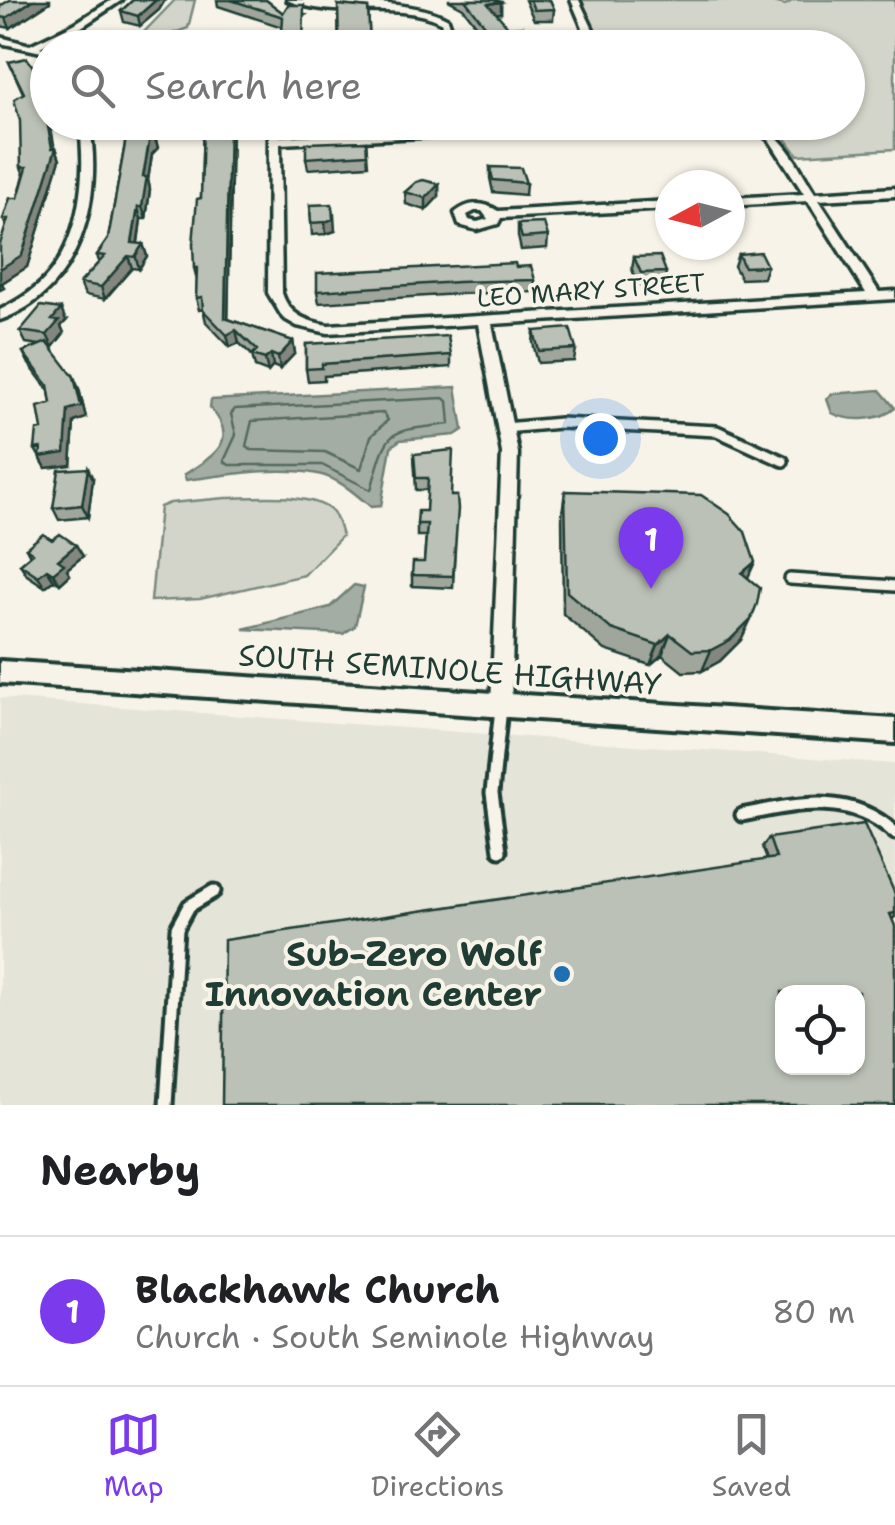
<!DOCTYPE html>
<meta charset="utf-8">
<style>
body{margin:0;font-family:"Shantell Sans",sans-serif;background:#f2f2f2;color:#202124}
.controls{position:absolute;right:30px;bottom:30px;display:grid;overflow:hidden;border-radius:20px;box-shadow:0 2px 8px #0004}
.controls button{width:90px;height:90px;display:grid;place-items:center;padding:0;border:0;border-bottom:2px solid #e0e0e0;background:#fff;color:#202124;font:50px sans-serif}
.compass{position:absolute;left:655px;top:170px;width:90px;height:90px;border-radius:50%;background:#fff;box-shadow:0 2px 8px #0004;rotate:263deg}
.you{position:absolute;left:600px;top:438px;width:35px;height:35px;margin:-25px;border:8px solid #fff;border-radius:50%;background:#1a73e8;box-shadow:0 0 0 15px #1a73e833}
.badge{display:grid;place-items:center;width:65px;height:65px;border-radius:50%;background:#7c3aed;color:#fff;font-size:32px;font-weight:700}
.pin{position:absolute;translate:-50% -82px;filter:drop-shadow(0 2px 5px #0008)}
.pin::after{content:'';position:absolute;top:52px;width:35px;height:30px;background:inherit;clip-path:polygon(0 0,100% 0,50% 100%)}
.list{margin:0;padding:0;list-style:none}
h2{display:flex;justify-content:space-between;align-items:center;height:130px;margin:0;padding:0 40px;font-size:42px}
h2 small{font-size:32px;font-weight:400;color:#757577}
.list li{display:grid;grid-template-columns:65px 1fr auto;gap:30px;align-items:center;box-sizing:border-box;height:150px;padding:0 40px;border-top:2px solid #e0e0e0}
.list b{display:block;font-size:38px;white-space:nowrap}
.list p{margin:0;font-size:32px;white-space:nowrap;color:#757577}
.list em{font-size:32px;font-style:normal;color:#757577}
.icon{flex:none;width:55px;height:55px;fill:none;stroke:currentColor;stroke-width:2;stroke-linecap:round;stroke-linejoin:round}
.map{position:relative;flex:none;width:895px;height:1105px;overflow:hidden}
.search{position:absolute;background:#fff;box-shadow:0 2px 8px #0004;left:30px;right:30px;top:30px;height:110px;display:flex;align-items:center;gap:25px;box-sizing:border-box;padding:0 35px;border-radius:55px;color:#757577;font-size:38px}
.sheet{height:280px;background:#fff}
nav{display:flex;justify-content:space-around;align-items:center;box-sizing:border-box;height:140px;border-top:2px solid #e0e0e0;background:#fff;font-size:28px;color:#757577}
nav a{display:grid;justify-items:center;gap:5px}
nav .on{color:#7c3aed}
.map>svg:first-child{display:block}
</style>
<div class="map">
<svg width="895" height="1105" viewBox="0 0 895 1105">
<rect width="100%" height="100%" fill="#f7f3e8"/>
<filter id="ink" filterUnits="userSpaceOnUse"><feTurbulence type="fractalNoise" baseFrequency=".01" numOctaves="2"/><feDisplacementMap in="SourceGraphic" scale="20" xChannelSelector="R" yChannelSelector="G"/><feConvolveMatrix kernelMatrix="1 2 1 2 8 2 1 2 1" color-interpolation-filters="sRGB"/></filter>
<g filter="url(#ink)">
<path fill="#e5e4d9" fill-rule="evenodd" d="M0,698L895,764V1105H0ZM782,992H858V1068H782Z"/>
<path fill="#d3d5ca" stroke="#79897f" stroke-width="2.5" d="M175,0H195L188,28L169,35L143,38L144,32Z
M577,0H765L785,5L794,0H895V149L798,155L784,136L765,123L848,122V48L599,47Z
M226,498C252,498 318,491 334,514C338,520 340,529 342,536L304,575L200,599L151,601L160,507L170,503Z"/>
<path fill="#a4ada3" stroke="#6f8077" stroke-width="2.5" d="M456,387L463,430L455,435L400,440L391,447L381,506L371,507C356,494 338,478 318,474C276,466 228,475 186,480L184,475C214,455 241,441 210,408L211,400Z
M880,390L895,408C881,421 849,422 832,413L827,399L832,394Z
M354,585L364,587L355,626L343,634L243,629L330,607Z"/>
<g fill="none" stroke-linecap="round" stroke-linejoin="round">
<path stroke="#546a60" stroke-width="2.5" d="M443,398L448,401L450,424C385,432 389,426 371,490L322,465H229L224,461L236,435L231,414L235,409Z
M383,413L388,420L371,436L361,469L325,452L251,450L246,446L252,421Z"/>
<g stroke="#1f3d34" stroke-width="16">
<path id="service-far1" d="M505,428L560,423L717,431L783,461
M790,579L895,586
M501,711V706"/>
</g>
<g stroke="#1f3d34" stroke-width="19">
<path id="service" d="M742,815C797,804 851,791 895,833
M500,851L492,793L501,708
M166,1105L177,928L189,906L214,891"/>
</g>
<g stroke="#1f3d34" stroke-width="7">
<path id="minor" d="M112,0H122L80,28L40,47L46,49V53L0,43V37L30,45L74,24Z
M287,0C325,0 419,0 448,19L458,48H448L441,22C397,0 333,21 287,0Z
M571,0H579L597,38V48H587V38Z
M79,122H89C104,199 80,292 0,320V310C18,301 37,290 50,273C81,234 87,170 79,122Z
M269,122H279L280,137L585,122H666L661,125L280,144L282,293C289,315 306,321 328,325L866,293L808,201L730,206V198L804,194L770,141L760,133L735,122C781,122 793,159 815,193L895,188V196L819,200L879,292L895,291V299L492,324L518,453L511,706L508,712L501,715L494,712L491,706L502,453L478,324L328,333L297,326L283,318L268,293Z
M670,201V209L501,218L498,224L477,230L459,225L455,213C468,202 483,201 498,211ZM475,211H482L488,219L477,222L469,220L467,215Z"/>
</g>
<g stroke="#1f3d34" stroke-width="8">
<path id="tertiary" d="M0,661L895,719V743L0,683Z"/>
</g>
<use href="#service-far1" stroke="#f7f3e8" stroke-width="9"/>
<use href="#service" stroke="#f7f3e8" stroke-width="11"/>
<use href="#minor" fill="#f7f3e8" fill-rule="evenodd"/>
<use href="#tertiary" fill="#f7f3e8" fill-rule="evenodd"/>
</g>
<path fill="#a1a69d" stroke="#1f3d34" stroke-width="2.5" d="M133,0H165L159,10L140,26L124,22L121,11Z
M217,0H266L283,13L305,15L282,27L218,6Z
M448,0H496L501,2V13H496L509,29L531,48H494L463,8Z
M525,0H550L554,9L553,20H534Z
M50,2L10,28L0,26V6Z
M338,5L368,8L370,48H339Z
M9,62L38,74L42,85L48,122H50L54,148H56L60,159L27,267L2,283L4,288L0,290L6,226L3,219L18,198L24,175L21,167L23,93Z
M151,122L158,148L152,154L148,180L150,189L146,219H141L138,243L143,244L147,256L139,269L132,268L105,299L85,295L80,283L99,262L97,255L108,239L125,144Z
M203,122H232L228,319L293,341L295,353L280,369L273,366L268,372L255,367L252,355L239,343L230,347L206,322L203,309L199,310L196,298L197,280L194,268L201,198Z
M366,141L368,165L308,169L306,158Z
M490,167L526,183L525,195L493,192L490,178Z
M439,184V196L426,210L406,204L405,192Z
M310,205L335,231L326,234L312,235Z
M518,224L548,236L547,248L521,250L518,236Z
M738,254L767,266L763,278L741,279L734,266Z
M634,257L666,272L664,284L638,285L632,269Z
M516,267L535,280L534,292L458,294L319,303L317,291Z
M66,321L61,326L64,333L53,347H50L79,389L86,418L74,422L71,465L46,468L35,449L51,403L49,391L29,364L23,352L40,345L26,343L20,331Z
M534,331L576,349L574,361L538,363L533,343Z
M306,344L451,355V367L324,376V380L308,381L306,369Z
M414,454L451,496H457L453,588L412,586V575L424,562L426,536H417V524L426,511L428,490H416Z
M93,479L88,517L59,520L53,508Z
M565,491L748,578L741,640L720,661L702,671L683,672L662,655L650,665L605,650L563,614L562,514Z
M52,540L83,556L67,569L70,575L60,584L54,580L45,587L27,575L20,564L30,556L26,548Z
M769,838L895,894V917L892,919L767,859L762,847Z"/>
<path fill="#83877f" stroke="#1f3d34" stroke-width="2.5" d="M33,0H50V2L10,28L6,18Z
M156,0H165L159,10L140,26L138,16Z
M501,2V13L487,14L488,4Z
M38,74L48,112V122Z
M48,122H50L55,150L56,148L60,159L27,267L2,283L4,288L0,290V269Z
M229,122H232L228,330L225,318Z
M154,136L158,148L152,154L148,180L150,189L146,219L142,207L143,177L149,142Z
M439,184V196L426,210V198Z
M138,207L141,219L136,254L143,244L147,256L139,269L132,243Z
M334,215L335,231L326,234L325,222Z
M128,256L132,268L105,299L101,287Z
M61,309L66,321L61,326L64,333L53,347L47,335L52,320Z
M236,330L239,343L230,347L227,335Z
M293,341L295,353L280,369L278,357Z
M271,354L273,366L268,372L265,359Z
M74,377L79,389L86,418L74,422L71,465L46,468L40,457L68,410Z
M88,468L93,479L88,517L82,505Z
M76,545L83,556L67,569L70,575L60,584L53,573L58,560Z
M755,562L745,584L742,573Z
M47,569L54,580L45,587L38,576Z
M751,619L741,640L720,661L702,671L711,650Z
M670,634L662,655L650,665L658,645Z"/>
<path fill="#bbc1b6" stroke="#1f3d34" stroke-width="2.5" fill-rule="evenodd" d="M10,0H33L6,18L0,17V6Z
M133,0H156L138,16L121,11Z
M231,0H266L283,13L288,5H304L303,47L281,48L283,17Z
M465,0H496L501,2L488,4L511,30L509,27L523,26L531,48H517L513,38L496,39Z
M530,0H550L554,9L534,10Z
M338,5L368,8L370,45L339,46Z
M238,36L255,43L245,48H210Z
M27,58L38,74L52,148H56L22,255L0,269V244L8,219H3L10,198H18L27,167H21L20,121L14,99L24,93L9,62Z
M122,122H151L154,136L149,142L143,177H147L146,182L142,207H138L132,243L143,244L135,257L128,256L101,287L80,283L105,256L97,255L108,239L125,144Z
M203,122H229L225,318L293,341L278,357L271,354L265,359L252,355L257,350L236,330L227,335L203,310L202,297L196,298L197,268H194L193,244L197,199L201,198Z
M366,141L367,154L306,158V143Z
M490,167L521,168L526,183L493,180Z
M423,180L439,184L426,198L405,192L416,182Z
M332,204L333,219L325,222L311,223L310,205Z
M544,223L548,236L522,238L518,224Z
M760,252L767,266L744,267L738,254Z
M660,256L666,272L641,273L634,257Z
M515,263L516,267L531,266L535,280L458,282L317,291V273Z
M41,306L61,309L52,320L59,321L47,335L20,331Z
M570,328L576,349L539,351L534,331Z
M448,336L451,355L322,364V368L306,369V344Z
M47,342L74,377L81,406L68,410L65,453L40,457L41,448L35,449L37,430L42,429L38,407L51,403L48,385L23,352Z
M453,450L451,496H457L458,509L453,576L412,575L413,562H424L427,524H417L418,511H426L428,478H416L414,454Z
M88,468L82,505L53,508L59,470Z
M565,491L701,495L729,514L745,532L755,562L742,573L760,588L757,604L751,619L730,640L711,650L692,651L670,634L658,645L611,629L567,592Z
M43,534L52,540L60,534L76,545L58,560L64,564L53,573L47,569L38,576L20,564L33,553L26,548Z
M864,824L895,894V913L890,914L895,926V1105H222L224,940L776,858L769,838ZM782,992H858V1068H782Z"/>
</g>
<circle fill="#1f6fb2" stroke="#f7f3e8" stroke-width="4" cx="562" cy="974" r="10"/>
<g text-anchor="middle" stroke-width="8" stroke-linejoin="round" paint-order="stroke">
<g font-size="25" fill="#1f3d34" stroke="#f7f3e8">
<text transform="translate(591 290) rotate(-4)" y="9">LEO MARY STREET</text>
</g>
<g font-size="30" fill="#1f3d34" stroke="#f7f3e8">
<text transform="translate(450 670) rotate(4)" y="10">SOUTH SEMINOLE HIGHWAY</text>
</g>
<g font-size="35" font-weight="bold" fill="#1f3d34" stroke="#f7f3e8" text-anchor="end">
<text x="542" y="966">Sub-Zero Wolf<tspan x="542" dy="40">Innovation Center</tspan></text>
</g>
</g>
</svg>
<div class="controls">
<button><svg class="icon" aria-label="locate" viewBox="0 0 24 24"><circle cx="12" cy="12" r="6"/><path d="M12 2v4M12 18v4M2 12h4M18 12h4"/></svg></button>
</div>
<svg class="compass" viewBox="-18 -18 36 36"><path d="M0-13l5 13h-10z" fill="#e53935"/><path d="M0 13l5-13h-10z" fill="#757577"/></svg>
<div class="you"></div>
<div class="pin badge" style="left:651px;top:589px">1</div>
<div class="search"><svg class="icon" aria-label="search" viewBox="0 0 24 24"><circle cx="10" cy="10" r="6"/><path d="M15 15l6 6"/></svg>Search here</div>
</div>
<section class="sheet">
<h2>Nearby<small></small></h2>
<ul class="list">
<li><span class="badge">1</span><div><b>Blackhawk Church</b><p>Church · South Seminole Highway</p></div><em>80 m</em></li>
</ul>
</section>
<nav>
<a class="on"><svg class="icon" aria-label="map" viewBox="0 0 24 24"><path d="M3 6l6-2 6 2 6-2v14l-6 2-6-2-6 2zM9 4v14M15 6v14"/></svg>Map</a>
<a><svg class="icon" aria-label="directions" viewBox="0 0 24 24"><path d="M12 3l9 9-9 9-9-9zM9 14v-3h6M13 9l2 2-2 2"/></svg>Directions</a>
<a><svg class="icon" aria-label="saved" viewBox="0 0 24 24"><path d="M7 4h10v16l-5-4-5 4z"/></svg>Saved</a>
</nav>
